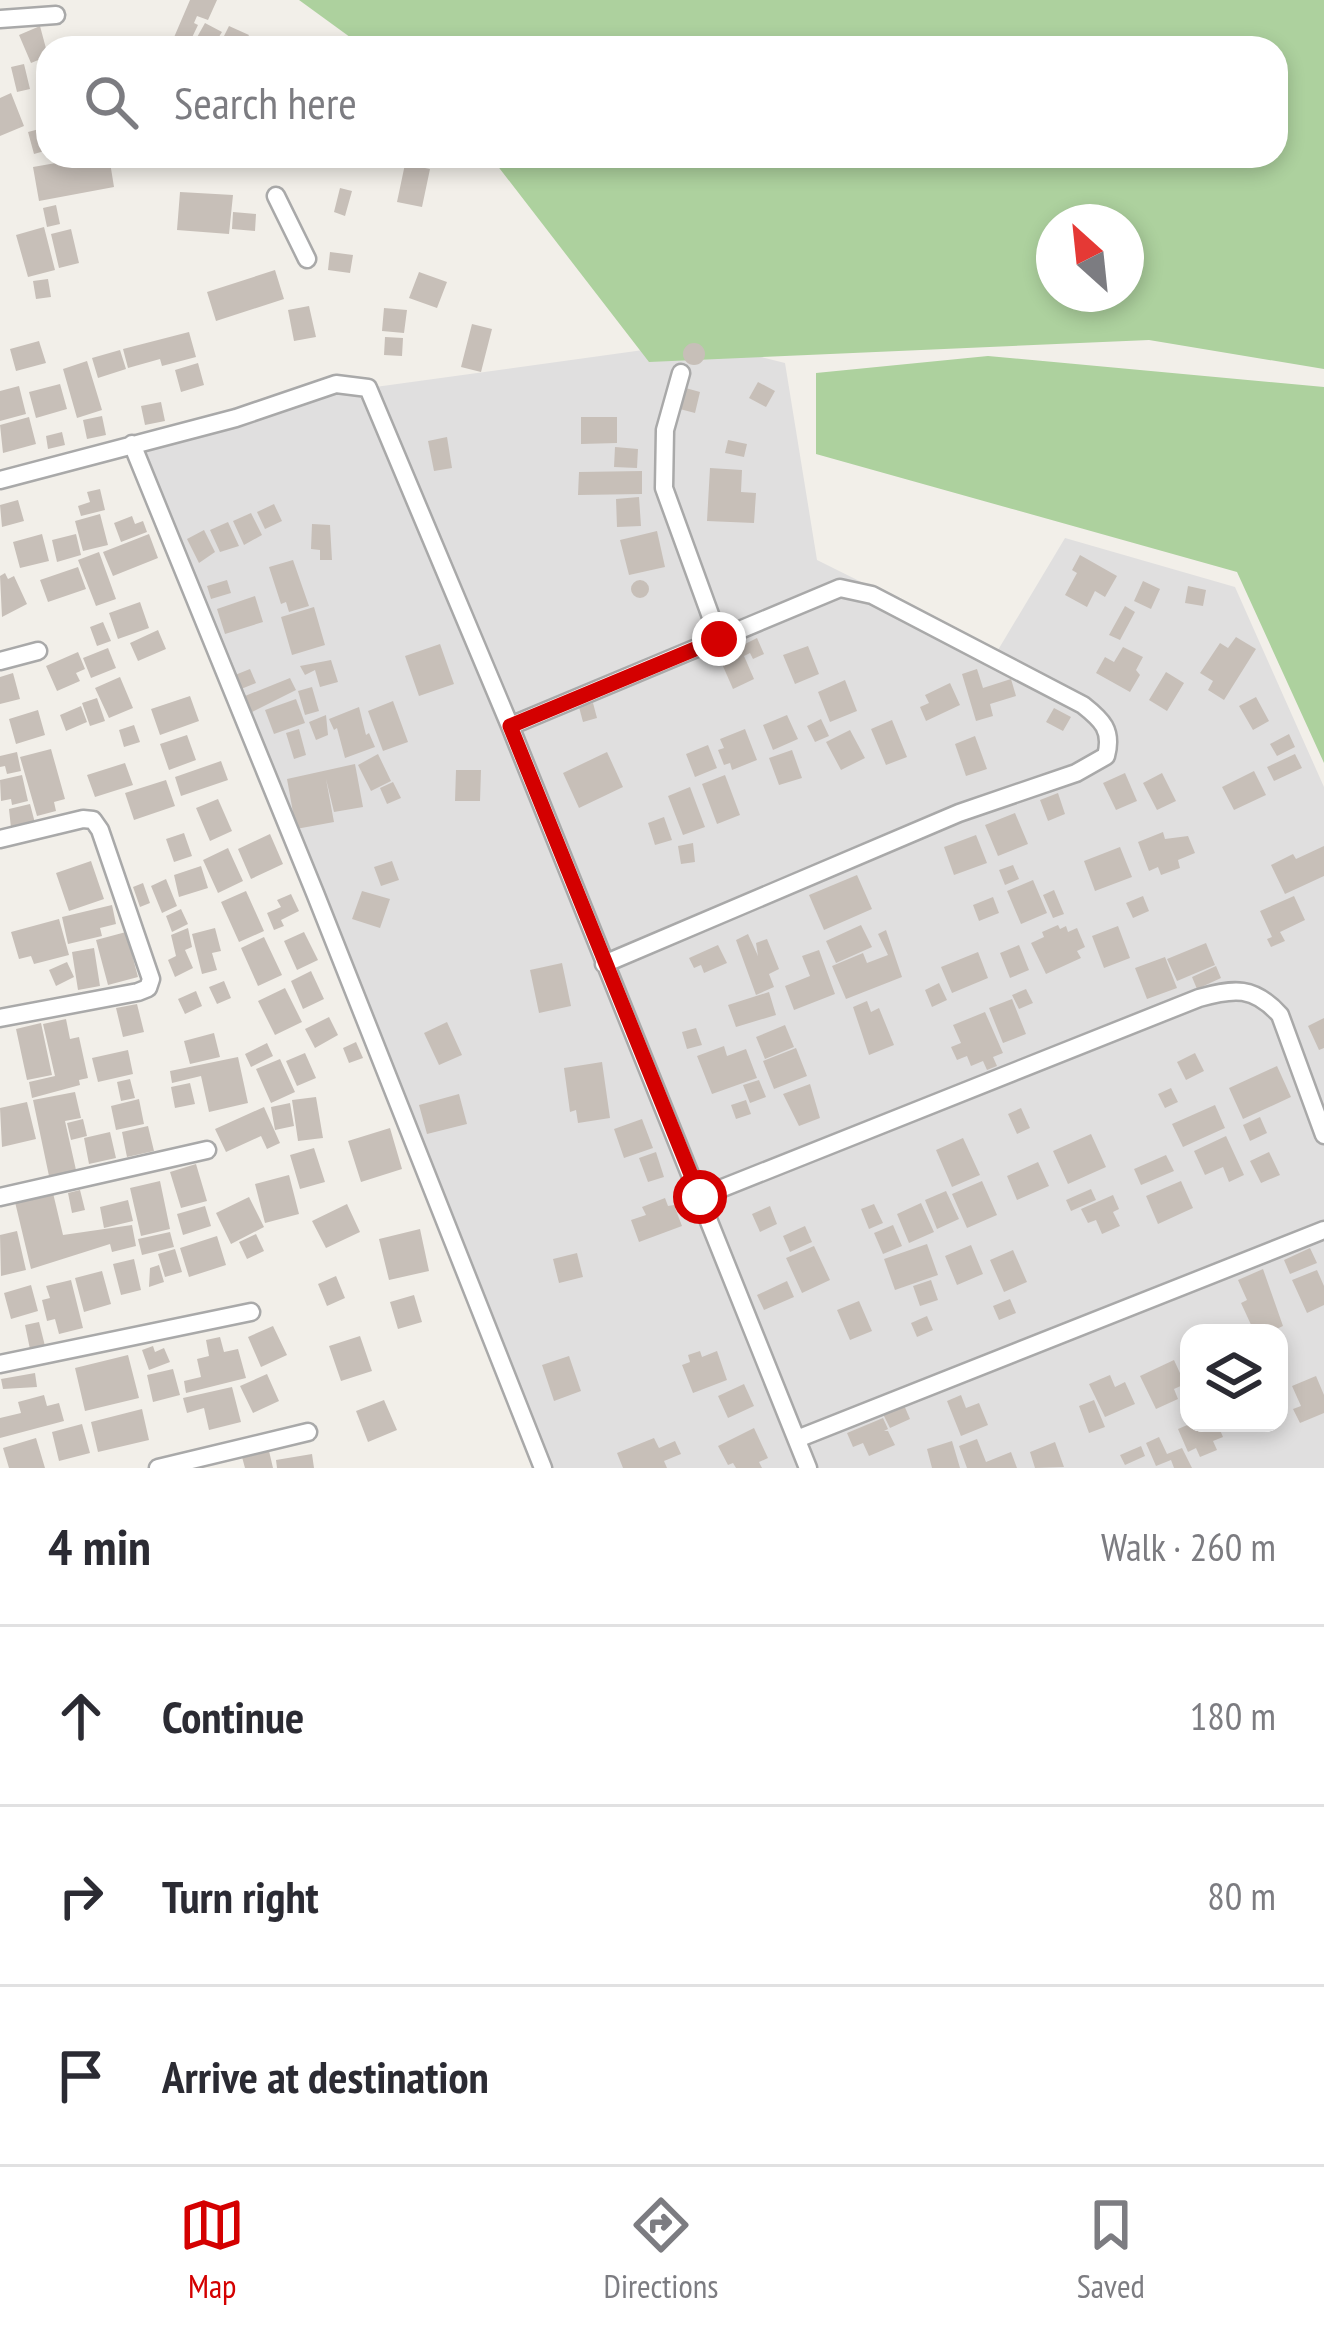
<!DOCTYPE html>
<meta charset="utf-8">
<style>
body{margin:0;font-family:"PT Sans Narrow",sans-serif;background:#f7f7f7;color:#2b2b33}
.controls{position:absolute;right:36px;bottom:36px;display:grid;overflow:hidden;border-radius:24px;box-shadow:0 6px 18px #0003}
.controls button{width:108px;height:108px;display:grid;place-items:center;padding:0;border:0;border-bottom:3px solid #e1e1e2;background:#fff;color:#2b2b33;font:60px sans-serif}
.compass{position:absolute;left:1036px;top:204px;width:108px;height:108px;border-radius:50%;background:#fff;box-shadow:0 6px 18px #0003;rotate:333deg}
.stop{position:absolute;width:36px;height:36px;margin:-27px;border:9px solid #d40000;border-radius:50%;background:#fff}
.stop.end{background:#d40000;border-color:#fff;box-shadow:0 3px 12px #0008}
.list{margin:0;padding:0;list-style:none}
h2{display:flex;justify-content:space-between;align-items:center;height:156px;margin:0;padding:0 48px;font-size:51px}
h2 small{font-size:39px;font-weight:400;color:#7c7c81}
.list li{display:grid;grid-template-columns:78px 1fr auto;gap:36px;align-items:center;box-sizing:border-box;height:180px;padding:0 48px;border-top:3px solid #e1e1e2}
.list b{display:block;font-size:45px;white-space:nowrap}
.list em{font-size:39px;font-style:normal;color:#7c7c81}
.icon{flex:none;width:66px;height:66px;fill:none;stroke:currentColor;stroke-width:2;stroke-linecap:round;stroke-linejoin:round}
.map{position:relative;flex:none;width:1324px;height:1468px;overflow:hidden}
.search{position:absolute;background:#fff;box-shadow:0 6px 18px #0003;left:36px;right:36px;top:36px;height:132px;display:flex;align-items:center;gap:30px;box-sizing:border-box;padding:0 42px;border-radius:36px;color:#7c7c81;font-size:45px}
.sheet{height:696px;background:#fff}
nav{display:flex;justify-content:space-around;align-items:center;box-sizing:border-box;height:168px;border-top:3px solid #e1e1e2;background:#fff;font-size:33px;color:#7c7c81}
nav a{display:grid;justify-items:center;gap:6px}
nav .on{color:#d40000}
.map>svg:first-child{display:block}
</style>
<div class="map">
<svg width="1324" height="1468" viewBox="0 0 1324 1468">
<rect width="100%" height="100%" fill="#f2efe9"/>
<path fill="#e0dfdf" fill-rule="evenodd" d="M701,342L785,363L817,560L998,650L1065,538L1235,587L1324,787V1468H545L132,444L311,391L368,388ZM1189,1333H1279V1423H1189Z"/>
<path fill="#add19e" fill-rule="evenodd" d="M299,0H1324V369L1149,340L649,362L490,156H1276V48H365ZM1054,222H1126V294H1054Z
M988,356L1324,387V763L1237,572L816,454V373Z"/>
<path fill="#c7bfb8" d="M190,0H217L208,20L197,16L194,23L198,25L187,48L172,42Z
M205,23L222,32L212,48H191Z
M40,26L48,56L31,63L19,35Z
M229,26L249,35L245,42L257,48L261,40L279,48H230L220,44Z
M24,64L30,89L17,92L11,67Z
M11,93L24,126L0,136V98Z
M47,127L48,150L34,154L28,132Z
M96,156H109L114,187L39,201L33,167Z
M405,164L430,169L422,207L397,202Z
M340,188L352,191L345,216L334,212Z
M180,192L233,195L229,234L177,230Z
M56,205L60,224L47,227L43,208Z
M233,212L256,214L255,231L232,229Z
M44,227L55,270L28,277L16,235Z
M71,229L79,263L59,268L51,234Z
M330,252L353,255L350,273L328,270Z
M275,270L284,299L216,321L207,292Z
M419,272L447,282L437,308L409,298Z
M48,279L51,297L36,299L33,281Z
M309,306L316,337L294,341L288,310Z
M384,308L407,310L404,333L382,331Z
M472,324L492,329L481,372L461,367Z
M189,332L196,357L162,366L160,359L128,368L123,349Z
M385,337L403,338L402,356L384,355Z
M39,341L46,363L16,371L10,349Z
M683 354a11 11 0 1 1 22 0a11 11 0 1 1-22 0Z
M120,350L126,369L98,378L92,358Z
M87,361L102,410L77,418L63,369Z
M198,363L204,385L181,392L175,370Z
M758,382L775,391L766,407L749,398Z
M60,384L67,409L36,418L29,392Z
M19,386L26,414L0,421V391Z
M682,387L700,392L695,413L676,408Z
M161,402L165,421L145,425L141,406Z
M102,416L106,435L87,439L83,420Z
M29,417L36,444L3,453L0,425Z
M581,417H617V443L581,444Z
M62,432L65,445L48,449L46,436Z
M447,437L452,468L434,471L428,441Z
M728,440L747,444L744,457L725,453Z
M615,447L638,449L637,468L614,467Z
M710,468L742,470L741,492L756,493L754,523L707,521Z
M642,471V494L578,495L579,472Z
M100,489L105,510L81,516L78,506L90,502L87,492Z
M639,497L641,526L617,527L616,499Z
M18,500L24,521L2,527L0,505Z
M274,504L282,521L265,529L257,512Z
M251,513L262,535L244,545L233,521Z
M100,514L108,545L83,551L75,521Z
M132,516L135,524L143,521L147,532L121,542L114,523Z
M228,522L239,546L220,552L210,530Z
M312,524L330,525L332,560H320V550L311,549Z
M204,530L215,552L199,563L187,539Z
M657,531L665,567L629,575L620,540Z
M42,534L49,561L20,568L13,542Z
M76,534L81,555L57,562L52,540Z
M149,534L158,558L113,576L103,552Z
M99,552L116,599L96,606L78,560Z
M1080,555L1117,576L1105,597L1095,591L1087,607L1065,595L1077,573L1072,570Z
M293,560L309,606L289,612L286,602L281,604L269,567Z
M78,567L86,589L48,602L40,580Z
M5,573L8,579L14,576L27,604L2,617L0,576Z
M227,580L231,593L211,599L207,586Z
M631 589a9 9 0 1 1 18 0a9 9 0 1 1-18 0Z
M1143,581L1160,589L1151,609L1134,601Z
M1188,586L1206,590L1203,606L1185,603Z
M255,596L263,622L225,634L217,609Z
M140,602L149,628L118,639L109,613Z
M1125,606L1135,612L1120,640L1109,635Z
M314,607L325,645L292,655L281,617Z
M103,622L111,641L97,646L90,627Z
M158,630L166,649L138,661L130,643Z
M1236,637L1256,649L1224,700L1208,690L1213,681L1200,673L1220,643L1228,648Z
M757,638L764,654L753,659L750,653L744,656L754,679L733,689L719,657Z
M440,644L454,684L419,696L405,656Z
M808,646L819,674L795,684L783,655Z
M1123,647L1143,657L1136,670L1140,675L1130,692L1096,673L1105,657L1114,662Z
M108,648L116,668L91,678L83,658Z
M78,652L85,669L76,673L80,681L57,691L46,666Z
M331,660L338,682L320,687L315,670L305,675L300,666Z
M250,669L256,683L241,689L235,675Z
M977,669L983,688L1011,679L1016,696L990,704L993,716L976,721L962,674Z
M1166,672L1184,683L1167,711L1149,700Z
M13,673L20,699L0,704V677Z
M120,677L133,708L109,718L95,688Z
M290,678L296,690L252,712L245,696Z
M845,680L857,711L830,722L818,692Z
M950,683L960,705L926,721L920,707L929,703L925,695Z
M312,687L319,711L305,715L298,691Z
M190,696L199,721L160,735L151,709Z
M1256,697L1269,721L1253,730L1239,706Z
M97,698L105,721L90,726L82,703Z
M296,699L305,723L274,734L265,710Z
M393,701L408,742L383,751L368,711Z
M593,703L597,718L583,722L579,707Z
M81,706L87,722L66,731L60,715Z
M359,707L366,735L369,733L375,747L345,758L337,728L334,730L329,719Z
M1054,708L1071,717L1063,731L1046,722Z
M38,710L45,735L16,744L9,719Z
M326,715L328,735L316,740L309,722Z
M787,715L798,739L773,750L763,725Z
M821,719L829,736L815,742L807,726Z
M892,720L907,757L886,765L871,729Z
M134,725L140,742L124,747L119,730Z
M299,729L306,755L294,759L286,733Z
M745,729L757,760L732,770L730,763L724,765L718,750L724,748L720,739Z
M850,730L865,758L841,770L826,742Z
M1289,734L1295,747L1277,756L1270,744Z
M187,735L196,760L169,770L160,744Z
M975,736L987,769L966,776L955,744Z
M708,745L717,768L695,777L686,754Z
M51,749L65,799L54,802L56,811L37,816L20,757Z
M792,750L802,778L779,785L769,758Z
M17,752L21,771L7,774L5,766L0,767V756Z
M607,752L623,787L579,808L563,773Z
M378,754L391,781L371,791L358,765Z
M1295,754L1302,768L1274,781L1267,767Z
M221,761L228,780L181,796L175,777Z
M125,763L133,785L95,797L87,775Z
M355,764L363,807L334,812L326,779L334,822L296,829L287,779Z
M456,770H481L480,801H455Z
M1254,771L1266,795L1234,810L1222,787Z
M1125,773L1137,801L1116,810L1103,783Z
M1162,773L1176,801L1157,810L1143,783Z
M22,775L28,801L12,805L11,799L1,801L0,780Z
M725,775L740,815L717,824L702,784Z
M166,780L175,806L134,820L125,793Z
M393,782L401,798L387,804L380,788Z
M690,787L705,827L683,835L668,796Z
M1058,793L1065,814L1048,821L1040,800Z
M218,799L232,831L210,841L196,808Z
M30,804L35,823L11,828L9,809Z
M1015,813L1028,844L998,856L985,825Z
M664,817L672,840L655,845L648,823Z
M1163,832L1165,839L1188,836L1195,853L1178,860L1180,868L1161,875L1158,867L1149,871L1138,842Z
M184,833L192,856L174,862L166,839Z
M270,834L283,864L251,879L238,849Z
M976,835L987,863L954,875L944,847Z
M693,843L695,862L681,864L678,846Z
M1324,846V876L1285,894L1271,865L1293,854L1296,859Z
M1120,847L1132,877L1095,891L1084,861Z
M228,848L243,881L218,893L203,860Z
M91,861L104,899L69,911L56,873Z
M392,861L399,880L381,886L374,867Z
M1013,865L1019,879L1005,885L999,870Z
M201,866L208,888L179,897L174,875Z
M857,875L872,909L824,930L809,895Z
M166,879L177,906L162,913L151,886Z
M1033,880L1047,913L1021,924L1007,891Z
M143,883L150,903L140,907L133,887Z
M1054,890L1064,914L1053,918L1043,895Z
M246,891L264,931L239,942L221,902Z
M362,891L390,899L380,928L352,919Z
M291,894L299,911L281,920L284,926L274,930L267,913L281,907L277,900Z
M1143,896L1149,911L1133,918L1126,903Z
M1294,896L1305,920L1280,932L1285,941L1271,947L1267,939L1272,937L1260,911Z
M993,897L999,913L979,921L973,905Z
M112,905L116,924L100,928L102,936L68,944L62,917Z
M181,909L188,924L172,932L166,916Z
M59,919L69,955L34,964L31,956L19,959L11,932Z
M861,925L872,947L836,963L826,941Z
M1058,925L1060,929L1066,926L1068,932L1077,928L1085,947L1077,951L1081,958L1046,974L1031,943L1044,937L1042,932Z
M1118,926L1130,958L1104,968L1092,936Z
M188,928L192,947L185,950L193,968L175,977L168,960L176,956L171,935Z
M215,928L221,951L212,953L217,970L202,974L192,934Z
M886,930L902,977L846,999L832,966L863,953L867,963L888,955L878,934Z
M126,932L138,977L108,985L96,940Z
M304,932L318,960L297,970L284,941Z
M748,934L758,956L756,943L767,939L779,969L769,974L774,987L756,995L736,940Z
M264,937L282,975L258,986L241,948Z
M1206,943L1215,965L1177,981L1167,959Z
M718,945L727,963L704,973L701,965L694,968L689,958Z
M1019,945L1029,970L1010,978L1000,953Z
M94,948L100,986L78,990L72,952Z
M819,950L835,994L794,1010L785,986L810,976L802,956Z
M978,952L988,978L952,993L941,967Z
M1165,957L1177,988L1147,999L1135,968Z
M67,962L74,977L56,986L49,970Z
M562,963L571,1006L539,1013L530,970Z
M1216,966L1221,978L1197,989L1192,977Z
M311,971L324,999L303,1009L291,981Z
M224,981L231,998L217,1004L209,987Z
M939,983L947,1000L932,1007L925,990Z
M285,988L302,1022L275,1035L258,1001Z
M1026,989L1033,1003L1019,1009L1012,995Z
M196,991L202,1006L185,1014L178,999Z
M769,992L776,1015L736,1027L728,1005Z
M1012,999L1026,1034L1003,1043L989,1008Z
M867,1001L871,1012L879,1008L894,1045L869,1055L853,1007Z
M137,1004L144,1032L123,1037L116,1008Z
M985,1012L1003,1053L993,1057L997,1066L987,1070L983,1061L971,1066L967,1056L957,1060L951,1047L961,1043L953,1025Z
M329,1017L338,1035L315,1048L305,1029Z
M1324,1018V1048L1319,1050L1308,1026Z
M66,1019L70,1039L79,1037L88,1078L79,1080L80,1085L32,1098L29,1082L55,1076L43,1024Z
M447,1022L462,1055L439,1065L424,1033Z
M41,1023L52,1075L27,1080L16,1029Z
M785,1025L794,1047L765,1059L756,1037Z
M696,1028L702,1045L687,1049L682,1032Z
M214,1033L220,1057L190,1064L184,1041Z
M356,1042L363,1058L349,1063L343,1048Z
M267,1043L273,1056L251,1067L245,1054Z
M724,1046L727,1056L746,1049L757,1078L712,1094L697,1056Z
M796,1048L807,1076L774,1089L763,1061Z
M128,1050L133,1074L98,1082L92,1058Z
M305,1053L316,1078L297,1086L286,1061Z
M1195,1053L1204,1071L1186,1080L1177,1062Z
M238,1057L248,1103L209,1112L201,1076L172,1083L170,1071Z
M280,1059L295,1092L271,1103L256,1069Z
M602,1062L610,1118L578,1123L576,1110L570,1112L564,1068Z
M1277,1066L1291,1097L1243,1119L1229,1088Z
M130,1079L135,1098L121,1101L117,1082Z
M759,1080L766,1097L750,1103L743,1085Z
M190,1083L195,1104L175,1108L171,1087Z
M810,1084L820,1118L799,1126L783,1094Z
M1171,1088L1178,1102L1165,1108L1158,1094Z
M75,1092L81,1118L65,1121L76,1170L49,1176L33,1100Z
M459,1094L467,1124L427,1134L419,1105Z
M316,1097L323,1138L298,1141L292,1100Z
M139,1099L144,1124L116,1130L111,1106Z
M746,1100L751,1114L736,1119L731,1105Z
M27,1102L36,1139L2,1147L0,1108Z
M290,1103L294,1126L275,1130L271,1107Z
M1215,1105L1225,1128L1183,1147L1172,1124Z
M264,1107L280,1143L267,1149L261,1136L226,1152L215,1129Z
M1021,1108L1030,1128L1017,1134L1008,1114Z
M1260,1117L1267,1133L1250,1141L1243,1125Z
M83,1119L87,1136L71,1140L67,1123Z
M642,1119L653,1148L624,1158L614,1129Z
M148,1126L154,1151L127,1157L122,1132Z
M390,1128L402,1169L361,1182L348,1141Z
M110,1132L116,1158L89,1164L84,1138Z
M1091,1134L1106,1167L1068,1184L1053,1151Z
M1226,1136L1244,1175L1229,1182L1223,1167L1205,1175L1194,1151Z
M963,1138L980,1175L952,1187L936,1150Z
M314,1148L325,1182L300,1189L290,1155Z
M656,1152L664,1177L648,1182L639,1158Z
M1269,1152L1280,1175L1261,1183L1250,1161Z
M1166,1155L1174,1171L1141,1185L1134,1169Z
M1038,1162L1049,1186L1017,1200L1007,1176Z
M196,1164L207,1201L181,1208L170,1172Z
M289,1175L299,1214L265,1223L255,1184Z
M160,1181L170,1229L141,1236L130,1188Z
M982,1181L997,1215L967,1228L952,1194Z
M1181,1181L1193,1208L1158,1224L1146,1196Z
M1091,1189L1096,1200L1071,1211L1066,1200Z
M80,1190L85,1210L72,1213L68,1193Z
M946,1191L959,1219L937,1229L925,1200Z
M53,1193L63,1235L132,1225L136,1246L112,1252L110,1244L31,1269L15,1202Z
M1113,1195L1119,1209L1113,1212L1120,1226L1102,1234L1096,1220L1088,1223L1081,1209Z
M249,1197L264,1227L231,1244L216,1213Z
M665,1198L668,1206L674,1205L682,1226L639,1242L631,1220L646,1215L642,1207Z
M128,1200L133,1221L104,1228L100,1207Z
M921,1203L934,1232L909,1243L897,1214Z
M347,1204L360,1232L326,1248L312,1221Z
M874,1204L883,1223L869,1229L861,1209Z
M205,1206L211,1226L183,1235L177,1214Z
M770,1206L777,1224L760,1232L752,1214Z
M893,1225L902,1246L883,1254L874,1233Z
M805,1226L812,1242L790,1252L783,1236Z
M420,1229L429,1271L389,1280L379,1239Z
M17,1231L26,1270L1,1276L0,1235Z
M170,1232L174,1247L142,1255L138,1239Z
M256,1234L264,1251L247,1259L239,1242Z
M217,1236L226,1265L189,1277L180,1248Z
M927,1244L938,1275L895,1290L884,1259Z
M971,1245L983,1274L957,1285L945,1256Z
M814,1246L830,1280L802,1293L786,1258Z
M1310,1248L1317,1263L1290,1274L1284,1260Z
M175,1249L182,1272L165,1277L158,1254Z
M1013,1250L1027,1282L1004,1292L990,1260Z
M577,1253L583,1277L559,1283L553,1259Z
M134,1259L141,1290L121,1295L113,1264Z
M159,1265L164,1282L149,1287L150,1268Z
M1263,1269L1283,1326L1268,1333L1261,1326L1253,1329L1241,1303L1247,1300L1238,1280Z
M1317,1270L1324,1286V1305L1307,1313L1292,1280Z
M102,1271L111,1304L84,1312L75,1278Z
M336,1276L345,1298L327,1306L318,1284Z
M71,1280L83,1328L59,1334L55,1319L47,1321L42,1300L50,1298L46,1286Z
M931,1280L938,1300L920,1306L913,1286Z
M787,1281L794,1297L764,1310L757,1295Z
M31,1285L38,1311L11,1319L4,1293Z
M414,1295L422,1322L398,1329L390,1302Z
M1010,1299L1016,1313L999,1320L993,1306Z
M859,1301L872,1331L850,1340L837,1310Z
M927,1316L933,1330L917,1337L911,1323Z
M39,1322L46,1350L31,1354L25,1325Z
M273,1326L287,1355L261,1367L248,1337Z
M360,1336L372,1371L341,1381L329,1346Z
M220,1337L224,1352L238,1349L246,1378L186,1393L184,1381L201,1377L197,1359L209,1356L206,1340Z
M153,1346L155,1352L164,1348L170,1362L149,1370L142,1350Z
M700,1351L702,1357L717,1351L727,1380L693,1393L682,1365L690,1362L688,1355Z
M128,1355L139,1398L85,1411L75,1368Z
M569,1356L581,1391L554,1401L542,1365Z
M1174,1360L1185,1384L1174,1389L1178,1399L1156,1409L1140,1376Z
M173,1369L180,1395L153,1402L147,1375Z
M35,1373L37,1387L3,1389L1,1379Z
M267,1374L279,1401L253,1413L240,1386Z
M1110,1375L1115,1387L1125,1382L1135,1404L1105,1417L1089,1384Z
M1316,1376L1324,1395V1413L1300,1423L1293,1409L1301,1406L1292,1386Z
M744,1384L754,1406L728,1418L718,1396Z
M232,1387L241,1422L209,1430L204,1408L187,1413L183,1398Z
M44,1395L47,1406L59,1403L64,1421L0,1438V1418L21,1413L18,1402Z
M961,1395L966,1408L979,1403L988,1425L961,1436L947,1401Z
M384,1400L397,1430L368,1442L356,1411Z
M1094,1400L1105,1427L1089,1433L1079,1406Z
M904,1405L910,1419L890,1428L883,1414Z
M142,1409L149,1440L98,1452L91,1422Z
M883,1418L888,1429L884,1431H888L895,1445L869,1456L863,1443L853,1447L847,1433Z
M1192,1423H1217L1223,1437L1213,1441L1217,1450L1200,1457L1196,1448L1188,1452L1178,1429Z
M82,1424L90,1453L59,1461L52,1432Z
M754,1428L768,1458L759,1462L762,1468H736L733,1463L728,1465L718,1446Z
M1159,1437L1167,1454L1182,1448L1192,1468H1174L1171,1460L1156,1466L1146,1443Z
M36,1438L45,1468H9L3,1448Z
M654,1438L659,1448L675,1441L681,1454L664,1461L667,1468H623L617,1453Z
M977,1439L986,1462L1011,1452L1017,1468H967L959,1446Z
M952,1441L960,1468H932L927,1449Z
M1055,1442L1064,1467L1035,1468L1030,1452Z
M1141,1446L1145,1456L1125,1465L1120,1455Z
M269,1451L273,1468H245L242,1457Z
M312,1454L314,1468H277L276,1460Z"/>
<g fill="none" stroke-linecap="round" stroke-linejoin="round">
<g stroke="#a9a9a9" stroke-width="21">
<path id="minor" d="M0,19L56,15
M276,196L307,259
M681,373L665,430L664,488L719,639
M132,444L315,893L543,1468
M0,480L236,418L336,384L368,388L510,726L808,1468
M0,661L38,651
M510,726L840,588L872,595L1083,705C1102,720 1113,730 1106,756L1076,773L959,813L604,964
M0,839L83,819L93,820L100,830L151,979L148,988L138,992L0,1018
M0,1197L207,1150
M700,1197L1199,998C1234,988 1254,986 1280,1015L1324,1135
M0,1364L251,1312
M797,1439L1324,1230
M158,1468L308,1432"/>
</g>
<use href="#minor" stroke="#fff" stroke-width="16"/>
</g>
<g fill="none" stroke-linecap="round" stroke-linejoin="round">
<path stroke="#d40000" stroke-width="15" d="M700,1197L510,726L719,639"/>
</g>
</svg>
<div class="controls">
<button><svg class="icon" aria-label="layers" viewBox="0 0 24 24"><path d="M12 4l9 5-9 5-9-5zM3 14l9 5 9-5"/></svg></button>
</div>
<svg class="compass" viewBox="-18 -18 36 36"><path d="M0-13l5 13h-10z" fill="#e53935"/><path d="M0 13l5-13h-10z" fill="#7c7c81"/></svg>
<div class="stop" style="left:700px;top:1197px"></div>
<div class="stop end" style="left:719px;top:639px"></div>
<div class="search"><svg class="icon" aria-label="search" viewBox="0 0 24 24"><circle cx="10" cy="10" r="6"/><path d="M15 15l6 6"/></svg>Search here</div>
</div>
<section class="sheet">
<h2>4 min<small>Walk · 260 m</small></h2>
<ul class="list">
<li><svg class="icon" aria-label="ahead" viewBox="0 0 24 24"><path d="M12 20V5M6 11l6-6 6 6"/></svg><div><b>Continue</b></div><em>180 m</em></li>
<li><svg class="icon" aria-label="right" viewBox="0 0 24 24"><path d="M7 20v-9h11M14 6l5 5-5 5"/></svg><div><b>Turn right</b></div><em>80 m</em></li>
<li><svg class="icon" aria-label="arrive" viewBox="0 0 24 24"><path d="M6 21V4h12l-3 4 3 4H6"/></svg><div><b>Arrive at destination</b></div></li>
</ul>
</section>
<nav>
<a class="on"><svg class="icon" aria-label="map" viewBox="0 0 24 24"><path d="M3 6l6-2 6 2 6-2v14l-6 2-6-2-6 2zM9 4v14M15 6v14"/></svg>Map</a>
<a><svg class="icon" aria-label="directions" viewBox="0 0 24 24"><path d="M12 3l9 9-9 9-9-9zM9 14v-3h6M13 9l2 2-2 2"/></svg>Directions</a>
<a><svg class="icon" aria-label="saved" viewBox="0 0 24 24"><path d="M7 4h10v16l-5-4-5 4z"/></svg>Saved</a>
</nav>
